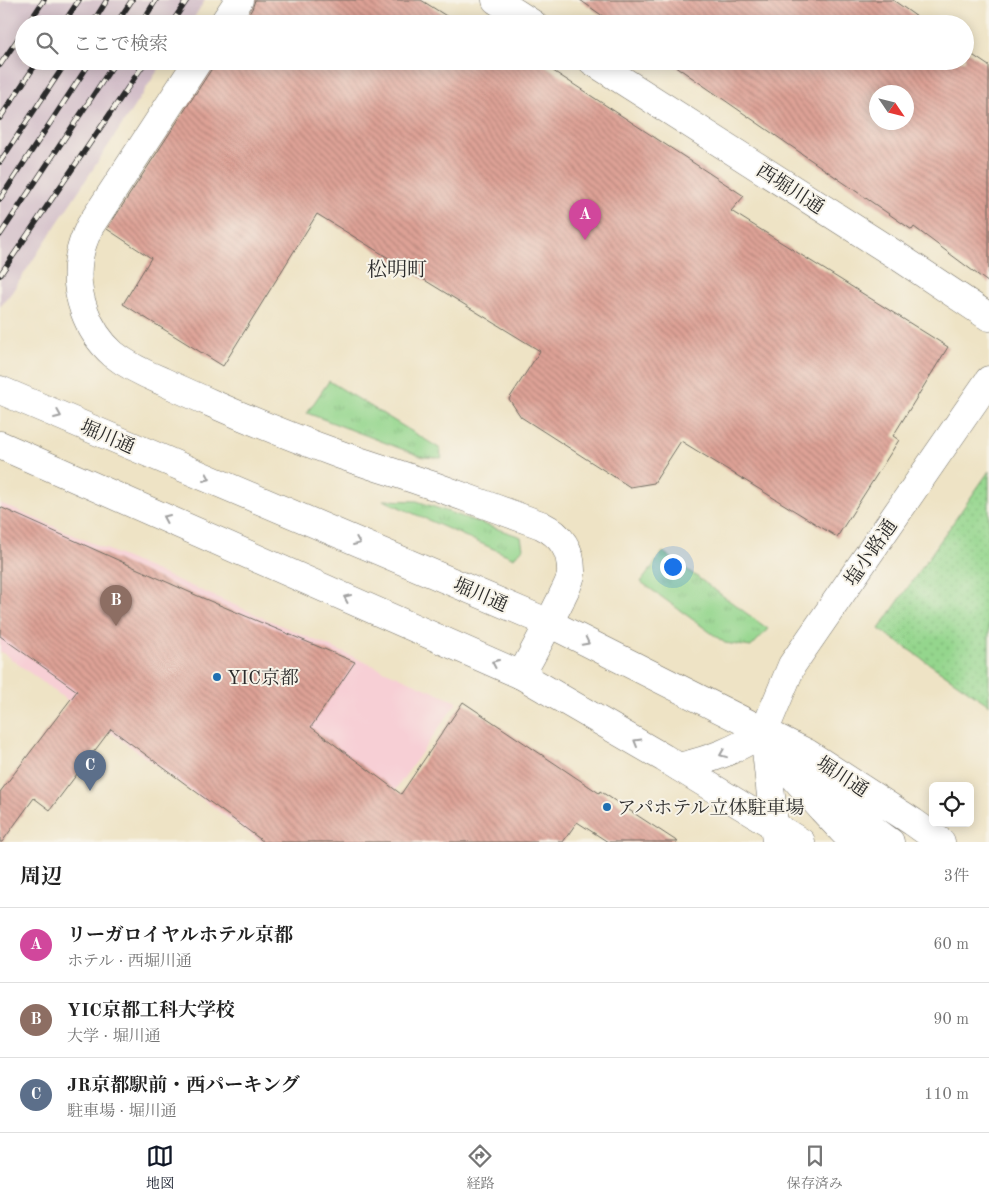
<!DOCTYPE html>
<html lang="ja">
<meta charset="utf-8">
<style>
body{margin:0;font-family:"Old Standard TT","Noto Serif JP",serif;background:#f2f2f2;color:#222}
.controls{position:absolute;right:15px;bottom:15px;display:grid;overflow:hidden;border-radius:8px;box-shadow:0 2px 12px #0003}
.controls button{width:45px;height:45px;display:grid;place-items:center;padding:0;border:0;border-bottom:1px solid #e0e0e0;background:#fff;color:#222;font:25px sans-serif}
.compass{position:absolute;left:869px;top:85px;width:45px;height:45px;border-radius:50%;background:#fff;box-shadow:0 2px 12px #0003;rotate:125deg}
.you{position:absolute;left:672px;top:566px;width:18px;height:18px;margin:-12px;border:4px solid #fff;border-radius:50%;background:#1a73e8;box-shadow:0 0 0 8px #1a73e833}
.badge{display:grid;place-items:center;width:32px;height:32px;border-radius:50%;background:#111827;color:#fff;font-size:16px;font-weight:700}
.pin{position:absolute;translate:-50% -41px;filter:drop-shadow(0 1px 2px #0008)}
.pin::after{content:'';position:absolute;top:26px;width:18px;height:15px;background:inherit;clip-path:polygon(0 0,100% 0,50% 100%)}
.list{margin:0;padding:0;list-style:none}
h2{display:flex;justify-content:space-between;align-items:center;height:65px;margin:0;padding:0 20px;font-size:21px}
h2 small{font-size:16px;font-weight:400;color:#767676}
.list li{display:grid;grid-template-columns:32px 1fr auto;gap:15px;align-items:center;box-sizing:border-box;height:75px;padding:0 20px;border-top:1px solid #e0e0e0}
.list b{display:block;font-size:19px;white-space:nowrap}
.list p{margin:0;font-size:16px;white-space:nowrap;color:#767676}
.list em{font-size:16px;font-style:normal;color:#767676}
.icon{flex:none;width:28px;height:28px;fill:none;stroke:currentColor;stroke-width:2;stroke-linecap:round;stroke-linejoin:round}
.map{position:relative;flex:none;width:989px;height:842px;overflow:hidden}
.search{position:absolute;background:#fff;box-shadow:0 2px 12px #0003;left:15px;right:15px;top:15px;height:55px;display:flex;align-items:center;gap:12px;box-sizing:border-box;padding:0 18px;border-radius:28px;color:#767676;font-size:19px}
.sheet{height:290px;background:#fff}
nav{display:flex;justify-content:space-around;align-items:center;box-sizing:border-box;height:70px;border-top:1px solid #e0e0e0;background:#fff;font-size:14px;color:#767676}
nav a{display:grid;justify-items:center;gap:2px}
nav .on{color:#111827}
.map>svg:first-child{display:block}
</style>
<div class="map">
<svg width="989" height="842" viewBox="0 0 989 842">
<defs>
<pattern id="grass-tufts" width="24" height="20" patternUnits="userSpaceOnUse" patternTransform="scale(1.25)"><rect width="24" height="20" fill="#94d68d"/><path d="M3 7l-1-3M5 7V3M7 7l1-3M15 17l-1-3M17 17v-4M19 17l1-3" fill="none" stroke="#80b87a"/></pattern>
<pattern id="park-dots" width="8" height="8" patternUnits="userSpaceOnUse" patternTransform="scale(1.25)"><rect width="8" height="8" fill="#94d68d"/><path d="M2 2h.1M6 6h.1" fill="none" stroke="#80b87a" stroke-width="1.8" stroke-linecap="round"/></pattern>
<pattern id="building-back-hatch" width="6" height="6" patternUnits="userSpaceOnUse" patternTransform="scale(1.25)"><rect width="6" height="6" fill="#dea296"/><path d="M-1 5l2 2M0 0l6 6M5-1l2 2" fill="none" stroke="#b4847b"/></pattern>
</defs>
<rect width="100%" height="100%" fill="#f7f3e8"/>
<filter id="ink" filterUnits="userSpaceOnUse"><feTurbulence type="fractalNoise" baseFrequency=".02" numOctaves="2"/><feDisplacementMap in="SourceGraphic" scale="10" xChannelSelector="R" yChannelSelector="G"/><feConvolveMatrix kernelMatrix="1 2 1 2 8 2 1 2 1" color-interpolation-filters="sRGB"/></filter>
<filter id="wash" filterUnits="userSpaceOnUse"><feTurbulence type="fractalNoise" baseFrequency=".0096" numOctaves="4" result="noise"/><feDisplacementMap in="SourceGraphic" scale="20" xChannelSelector="R" yChannelSelector="G"/><feGaussianBlur stdDeviation="1.12" result="paint"/><feColorMatrix in="noise" values="0 0 0 0 0 0 0 0 0 0 0 0 0 0 0 0 0 1.4 0 .05"/><feComposite in="paint" operator="in"/></filter>
<g filter="url(#wash)">
<rect width="100%" height="100%" fill="#eee3c5"/>
<path fill="#f7cfd5" d="M0,503L457,702L359,842H261L0,651Z"/>
<path fill="#d2bdc8" d="M3,0H205L190,24H24V61H164L12,292L0,307V4Z"/>
<path fill="url(#grass-tufts)" stroke="#60805c" d="M329,381L439,448L442,458L423,457L307,413Z
M383,500L417,501L521,537L523,548L514,558Z
M663,552L768,629L751,647L725,643L641,582Z"/>
<path fill="url(#park-dots)" stroke="#60805c" d="M989,471V705L879,629Z"/>
<g id="blocks">
<path fill="url(#building-back-hatch)" fill-rule="evenodd" d="M255,0H421L459,24H242L252,9Z
M580,0H893L927,24H614Z
M965,50L989,66V283L914,227L912,230L668,61H965ZM876,92H906V122H876Z
M215,61H538L744,196L731,211L948,347L893,436L899,440L837,537L681,441L654,483L630,487L521,417L509,399L540,351L317,214L223,366L123,304L151,258L107,229L211,70Z
M0,507L198,596L355,662L311,727L401,794L463,702L599,793L600,791L678,842H608L577,822L563,842H264L111,729L50,810L34,798L2,842H0V792L77,691L0,636Z"/>
</g>
</g>
<g filter="url(#ink)">
<use href="#blocks" fill-opacity="0" stroke="#6f6b61" stroke-width="1"/>
<g fill="none" stroke-linecap="round" stroke-linejoin="round">
<g stroke="#6f6b61" stroke-width="29">
<path id="street" d="M496,0L533,24
M223,24L239,0
M198,61L90,226C85,236 81,247 79,258C73,292 87,331 113,354C128,366 145,374 162,381C179,389 195,396 211,403C254,422 297,439 341,455C373,466 405,476 437,487C472,500 506,512 541,525C561,535 572,550 571,574C570,583 564,591 561,599C548,625 535,650 521,675
M592,61L899,257L989,317"/>
</g>
<g stroke="#6f6b61" stroke-width="29">
<path id="secondary" d="M785,765L789,771L822,809L853,842
M679,767C713,759 735,750 764,732
M776,842L764,732L792,665L989,380"/>
</g>
<g stroke="#6f6b61" stroke-width="29">
<path id="highway" d="M0,390L549,623L807,753L913,822L941,842
M0,445L521,675L664,758L801,842
M790,757L839,804L890,842"/>
</g>
<use href="#street" stroke="#fff" stroke-width="28"/>
<use href="#secondary" stroke="#fff" stroke-width="28"/>
<use href="#highway" stroke="#fff" stroke-width="28"/>
<g stroke="#2b2b2b" stroke-width="5.5">
<path id="rail" d="M28,24L44,0
M63,24L79,0
M92,24L107,0
M116,24L132,0
M141,24L156,0
M171,24L187,0
M0,65L24,30
M0,118L38,61
M0,162L67,61
M0,199L91,61
M0,235L116,61
M0,275L146,61"/>
</g>
<use href="#rail" stroke="#f7f3e8" stroke-width="4" stroke-dasharray="11" stroke-linecap="butt"/>
</g>
<defs><path id="oneway-chevron" d="M-2-3.5L2.5 0L-2 3.5" fill="none" stroke-width="1.6" stroke-linecap="round" stroke-linejoin="round" transform="scale(1.25)"/></defs>
<g stroke="#a0a0a0">
<use href="#oneway-chevron" transform="translate(58 415) rotate(23)"/>
<use href="#oneway-chevron" transform="translate(207 478) rotate(23)"/>
<use href="#oneway-chevron" transform="translate(166 518) rotate(-156)"/>
<use href="#oneway-chevron" transform="translate(357 542) rotate(23)"/>
<use href="#oneway-chevron" transform="translate(347 598) rotate(-156)"/>
<use href="#oneway-chevron" transform="translate(586 642) rotate(27)"/>
<use href="#oneway-chevron" transform="translate(495 663) rotate(-156)"/>
<use href="#oneway-chevron" transform="translate(637 742) rotate(-150)"/>
<use href="#oneway-chevron" transform="translate(723 754) rotate(158)"/>
</g>
</g>
<g fill="#1f6fb2" stroke="#f7f3e8" stroke-width="2">
<circle cx="217" cy="677" r="5"/>
<circle cx="607" cy="807" r="5"/>
</g>
<g text-anchor="middle" stroke-width="4" stroke-linejoin="round" paint-order="stroke">
<g font-size="19" fill="#2b2b2b" stroke="#f7f3e8">
<text transform="translate(791 188) rotate(33)" y="7">西堀川通</text>
<text transform="translate(108 436) rotate(23)" y="7">堀川通</text>
<text transform="translate(870 552) rotate(-55)" y="7">塩小路通</text>
<text transform="translate(481 594) rotate(23)" y="7">堀川通</text>
<text transform="translate(843 776) rotate(33)" y="7">堀川通</text>
</g>
<g font-size="19" fill="#2b2b2b" stroke="#f7f3e8" text-anchor="start">
<text x="227" y="684">YIC京都</text>
<text x="617" y="814">アパホテル立体駐車場</text>
</g>
<g font-size="20" fill="#2b2b2b" stroke="#f7f3e8">
<text x="397" y="276">松明町</text>
</g>
</g>
</svg>
<div class="controls">
<button><svg class="icon" aria-label="locate" viewBox="0 0 24 24"><circle cx="12" cy="12" r="6"/><path d="M12 2v4M12 18v4M2 12h4M18 12h4"/></svg></button>
</div>
<svg class="compass" viewBox="-18 -18 36 36"><path d="M0-13l5 13h-10z" fill="#e53935"/><path d="M0 13l5-13h-10z" fill="#767676"/></svg>
<div class="you"></div>
<div class="pin badge" style="left:585px;top:240px;background:#d1479c">A</div>
<div class="pin badge" style="left:116px;top:626px;background:#8d6e63">B</div>
<div class="pin badge" style="left:90px;top:791px;background:#5c6f8a">C</div>
<div class="search"><svg class="icon" aria-label="search" viewBox="0 0 24 24"><circle cx="10" cy="10" r="6"/><path d="M15 15l6 6"/></svg>ここで検索</div>
</div>
<section class="sheet">
<h2>周辺<small>3件</small></h2>
<ul class="list">
<li><span class="badge" style="background:#d1479c">A</span><div><b>リーガロイヤルホテル京都</b><p>ホテル · 西堀川通</p></div><em>60 m</em></li>
<li><span class="badge" style="background:#8d6e63">B</span><div><b>YIC京都工科大学校</b><p>大学 · 堀川通</p></div><em>90 m</em></li>
<li><span class="badge" style="background:#5c6f8a">C</span><div><b>JR京都駅前・西パーキング</b><p>駐車場 · 堀川通</p></div><em>110 m</em></li>
</ul>
</section>
<nav>
<a class="on"><svg class="icon" aria-label="map" viewBox="0 0 24 24"><path d="M3 6l6-2 6 2 6-2v14l-6 2-6-2-6 2zM9 4v14M15 6v14"/></svg>地図</a>
<a><svg class="icon" aria-label="directions" viewBox="0 0 24 24"><path d="M12 3l9 9-9 9-9-9zM9 14v-3h6M13 9l2 2-2 2"/></svg>経路</a>
<a><svg class="icon" aria-label="saved" viewBox="0 0 24 24"><path d="M7 4h10v16l-5-4-5 4z"/></svg>保存済み</a>
</nav>
